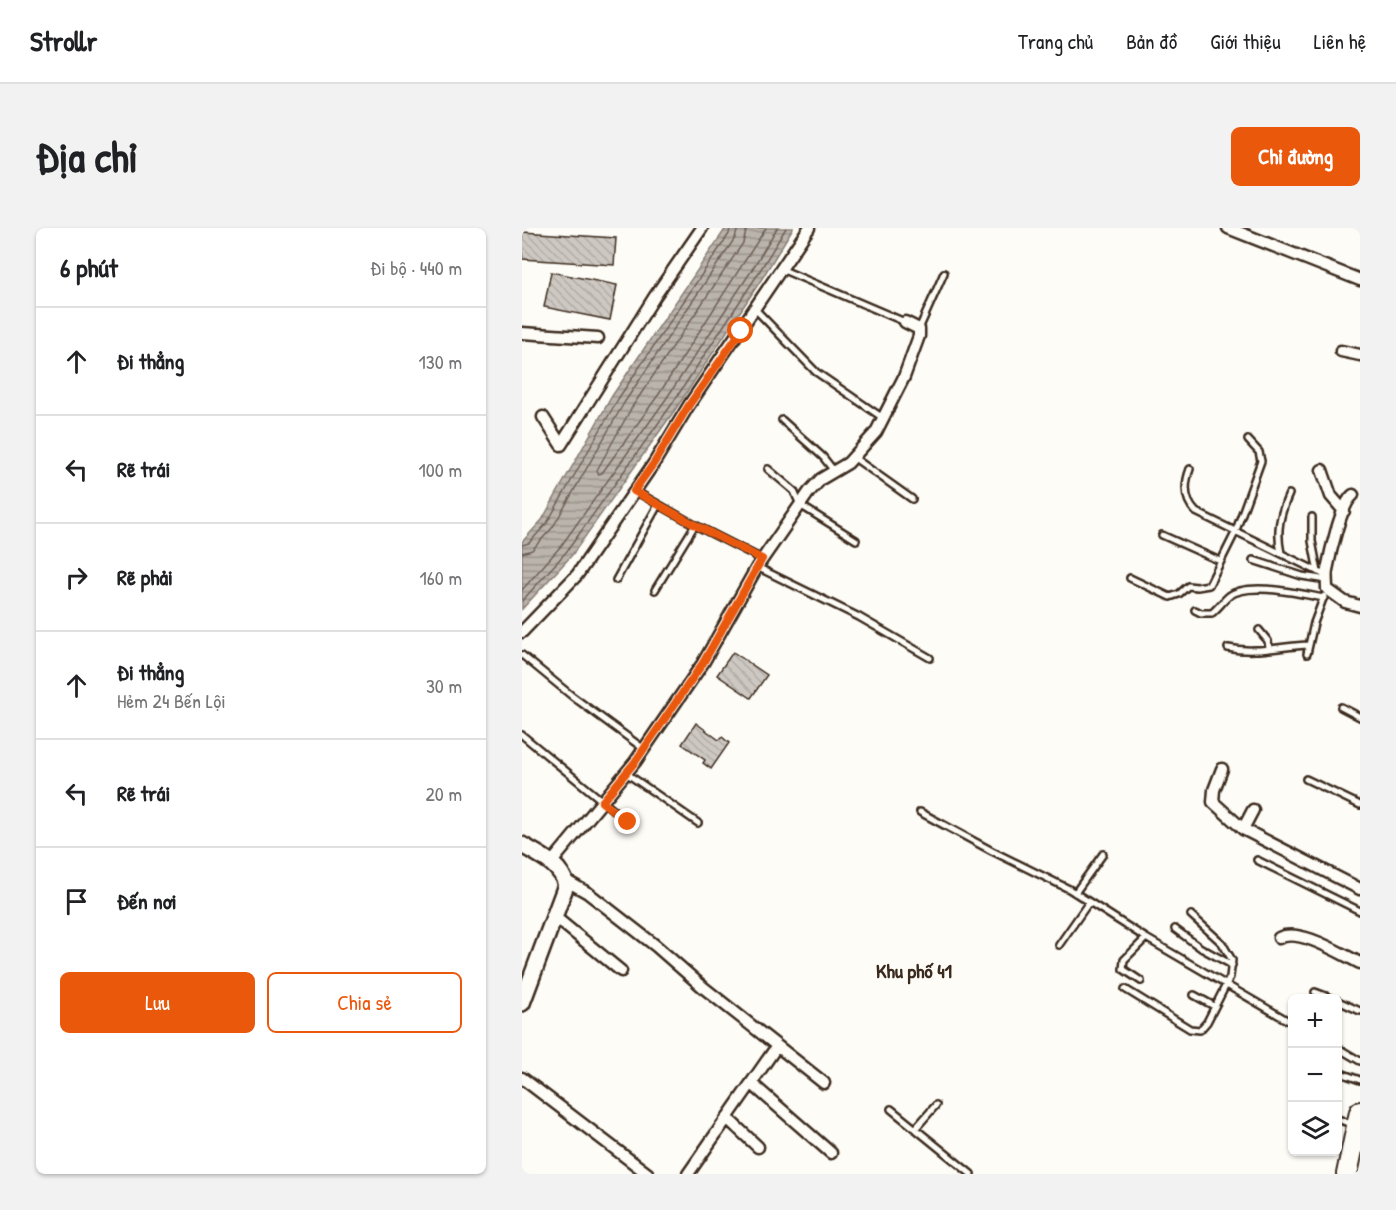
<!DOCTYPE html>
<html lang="vi">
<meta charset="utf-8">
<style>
body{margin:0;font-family:"Patrick Hand",sans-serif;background:#f2f2f2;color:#202124}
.controls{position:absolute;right:18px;bottom:18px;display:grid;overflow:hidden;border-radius:9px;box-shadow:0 2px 4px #0004}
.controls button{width:54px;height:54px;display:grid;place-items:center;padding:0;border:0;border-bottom:2px solid #e0e0e0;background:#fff;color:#202124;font:30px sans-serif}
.stop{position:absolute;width:18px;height:18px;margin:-14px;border:4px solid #ea580c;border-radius:50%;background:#fff}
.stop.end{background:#ea580c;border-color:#fff;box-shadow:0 2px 6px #0008}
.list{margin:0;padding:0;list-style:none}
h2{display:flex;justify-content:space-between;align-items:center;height:78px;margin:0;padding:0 24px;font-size:26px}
h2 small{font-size:20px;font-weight:400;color:#757577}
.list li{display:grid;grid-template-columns:39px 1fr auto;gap:18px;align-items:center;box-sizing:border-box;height:108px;padding:0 24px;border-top:2px solid #e0e0e0}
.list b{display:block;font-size:22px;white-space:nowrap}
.list p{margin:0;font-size:20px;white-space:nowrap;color:#757577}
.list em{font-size:20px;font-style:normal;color:#757577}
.actions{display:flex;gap:12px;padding:18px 24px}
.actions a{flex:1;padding:14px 0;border:2px solid #ea580c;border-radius:9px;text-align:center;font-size:21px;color:#ea580c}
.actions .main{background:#ea580c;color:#fff}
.icon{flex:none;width:33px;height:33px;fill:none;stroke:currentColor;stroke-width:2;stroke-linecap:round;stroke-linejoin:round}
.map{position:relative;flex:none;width:838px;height:946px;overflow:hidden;border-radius:9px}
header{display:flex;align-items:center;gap:36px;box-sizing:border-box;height:84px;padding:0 30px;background:#fff;border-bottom:2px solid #e0e0e0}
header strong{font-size:28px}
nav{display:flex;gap:33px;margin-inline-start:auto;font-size:21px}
.intro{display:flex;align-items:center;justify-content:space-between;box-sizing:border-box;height:144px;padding:0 36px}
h1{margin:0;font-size:42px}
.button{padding:15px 27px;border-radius:9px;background:#ea580c;color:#fff;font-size:21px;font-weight:700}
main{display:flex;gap:36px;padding:0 36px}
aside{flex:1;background:#fff;border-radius:9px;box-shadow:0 2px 4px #0004}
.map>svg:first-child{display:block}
</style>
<header>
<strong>Strollr</strong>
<nav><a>Trang chủ</a><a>Bản đồ</a><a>Giới thiệu</a><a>Liên hệ</a></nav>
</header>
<div class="intro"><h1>Địa chỉ</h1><a class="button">Chỉ đường</a></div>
<main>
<aside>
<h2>6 phút<small>Đi bộ · 440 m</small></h2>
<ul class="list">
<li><svg class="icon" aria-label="ahead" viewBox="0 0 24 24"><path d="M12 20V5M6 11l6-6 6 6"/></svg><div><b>Đi thẳng</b></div><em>130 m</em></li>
<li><svg class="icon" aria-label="left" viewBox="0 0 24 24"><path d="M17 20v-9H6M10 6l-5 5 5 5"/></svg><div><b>Rẽ trái</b></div><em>100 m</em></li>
<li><svg class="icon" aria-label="right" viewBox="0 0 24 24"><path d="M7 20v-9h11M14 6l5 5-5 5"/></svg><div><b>Rẽ phải</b></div><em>160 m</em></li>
<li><svg class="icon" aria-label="ahead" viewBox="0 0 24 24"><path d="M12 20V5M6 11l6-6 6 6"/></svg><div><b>Đi thẳng</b><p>Hẻm 24 Bến Lội</p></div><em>30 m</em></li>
<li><svg class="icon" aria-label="left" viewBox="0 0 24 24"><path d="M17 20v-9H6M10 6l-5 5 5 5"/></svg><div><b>Rẽ trái</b></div><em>20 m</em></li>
<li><svg class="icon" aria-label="arrive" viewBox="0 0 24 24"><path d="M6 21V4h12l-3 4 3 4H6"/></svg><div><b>Đến nơi</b></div></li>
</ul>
<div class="actions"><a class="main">Lưu</a><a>Chia sẻ</a></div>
</aside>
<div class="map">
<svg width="838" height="946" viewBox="0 0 838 946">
<defs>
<pattern id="water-rules" width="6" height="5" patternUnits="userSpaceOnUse" patternTransform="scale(1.5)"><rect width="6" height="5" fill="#bbb4ad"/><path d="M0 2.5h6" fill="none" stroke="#99938c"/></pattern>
<pattern id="building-back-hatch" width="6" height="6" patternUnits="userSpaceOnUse" patternTransform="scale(1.5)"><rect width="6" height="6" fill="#cdc8c2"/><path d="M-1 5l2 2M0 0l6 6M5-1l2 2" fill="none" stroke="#b1aca6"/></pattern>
</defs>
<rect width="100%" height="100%" fill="#fdfcf7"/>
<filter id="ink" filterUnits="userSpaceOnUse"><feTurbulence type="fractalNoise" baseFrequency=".0167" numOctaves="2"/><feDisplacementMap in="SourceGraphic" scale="12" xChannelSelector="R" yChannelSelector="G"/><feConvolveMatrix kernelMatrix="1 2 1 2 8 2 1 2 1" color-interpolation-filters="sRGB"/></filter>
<g filter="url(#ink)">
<path fill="url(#water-rules)" stroke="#887d74" stroke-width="1.5" d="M204,0H271L239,52L155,179L50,327L0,381V314L20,292L90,168Z"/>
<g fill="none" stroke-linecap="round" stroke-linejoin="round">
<path stroke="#6e6157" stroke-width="1.5" d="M225,0L221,15L110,179L75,242L76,246L80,245L137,166L244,0
M0,317L7,315L25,295L96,171L207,6L208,0
M0,325L10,322L31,299L102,175L213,10L216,0
M0,362L39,318L144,171L228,45L255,0
M0,373L45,323L150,176L234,49L264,0"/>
</g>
<path fill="url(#building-back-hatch)" stroke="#3b2a1e" stroke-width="1.5" d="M0,4L94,10L92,37L0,31Z
M29,44L95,57L88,92L22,79Z
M211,424L245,447L229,470L195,447Z
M174,495L197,512L200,509L207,515L189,541L181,535L183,532L160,516Z"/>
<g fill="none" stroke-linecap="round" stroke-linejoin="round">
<g stroke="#3b2a1e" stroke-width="10">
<path id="lane" d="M259,41L383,94
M233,81L294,144L361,190
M397,101L422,45
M260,192L301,229L312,243
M331,229L390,271
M246,241L272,263L278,277L334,312
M668,241C662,257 662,272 674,284L805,348
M113,263L173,297L240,331
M790,289V313L796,344
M640,307L698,333
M759,325C754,303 758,286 767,266
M731,332L780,348L805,352
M235,339L337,389L408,430
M608,350L648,369L657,366L666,358L675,359L687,357L713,305L739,233L737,224L726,212
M94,352L136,277
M133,362L173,297
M673,382L679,385H690C696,380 701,373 707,368C726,353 779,366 802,370
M737,402L746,413L747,420
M706,420C733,426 760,418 787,417
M785,426L792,395L802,368
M0,427L50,468L122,521
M819,479L838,489
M0,507L106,594
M104,545L176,595
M784,551L838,577
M398,584L470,623L547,661L624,710L770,795
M735,632L838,683
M553,665L581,626
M653,701L679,720L710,737
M537,717L567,674
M619,753L601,741L602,732L624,710
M603,761L668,801L678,802L685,794L708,749L710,732L700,715L669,687
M793,764L809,770
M672,767L692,778
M816,773L838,783
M816,820L838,833
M816,844L838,852
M369,881L449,946
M816,891L831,897
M393,901L414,877"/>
</g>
<g stroke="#3b2a1e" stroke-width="15">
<path id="street" d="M706,0L838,52
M0,105L76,110
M819,123L838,127
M21,189L39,217L133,68L180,0
M800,242L809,268L822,283
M831,267C819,276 808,326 805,342C804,348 805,355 805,361L823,374L838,378
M0,404L55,347L132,235L167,177L287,0
M700,541L692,562L691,574L721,601L838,661
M721,601L731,582
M30,634L113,534L181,435L235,339L287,264L299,251L326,235L354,204L382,149L397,108V101L383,94
M43,652L66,665L134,718L182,760L302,855
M33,689L99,743
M757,710C777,699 819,726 838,735
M0,850L126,946
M229,855L309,925
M205,890L236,919
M166,946L255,818"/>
</g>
<g stroke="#3b2a1e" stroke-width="20">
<path id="secondary" d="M0,617C17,627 39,636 44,657L0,775"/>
</g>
<g stroke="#3b2a1e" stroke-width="24">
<path id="highway" d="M825,946L838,884"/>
</g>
<use href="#lane" stroke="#fdfcf7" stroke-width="5"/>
<use href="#street" stroke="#fdfcf7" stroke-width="10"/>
<use href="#secondary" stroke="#fdfcf7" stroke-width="15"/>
<use href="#highway" stroke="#fdfcf7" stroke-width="20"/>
</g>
</g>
<g fill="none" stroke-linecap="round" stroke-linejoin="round" filter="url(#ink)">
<path stroke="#ea580c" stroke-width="8" d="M106,594L80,574L113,534L181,435L240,331L173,297L112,263L132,235L167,177L219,103"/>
</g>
<g text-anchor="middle" stroke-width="4.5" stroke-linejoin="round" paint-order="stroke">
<g font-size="20" font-weight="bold" fill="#3b2a1e" stroke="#fdfcf7">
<text x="392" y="750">Khu phố 41</text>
</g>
</g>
</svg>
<div class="controls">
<button>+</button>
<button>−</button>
<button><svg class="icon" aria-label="layers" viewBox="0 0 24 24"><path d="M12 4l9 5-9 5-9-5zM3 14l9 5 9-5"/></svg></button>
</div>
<div class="stop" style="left:219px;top:103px"></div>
<div class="stop end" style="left:106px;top:594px"></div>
</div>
</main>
